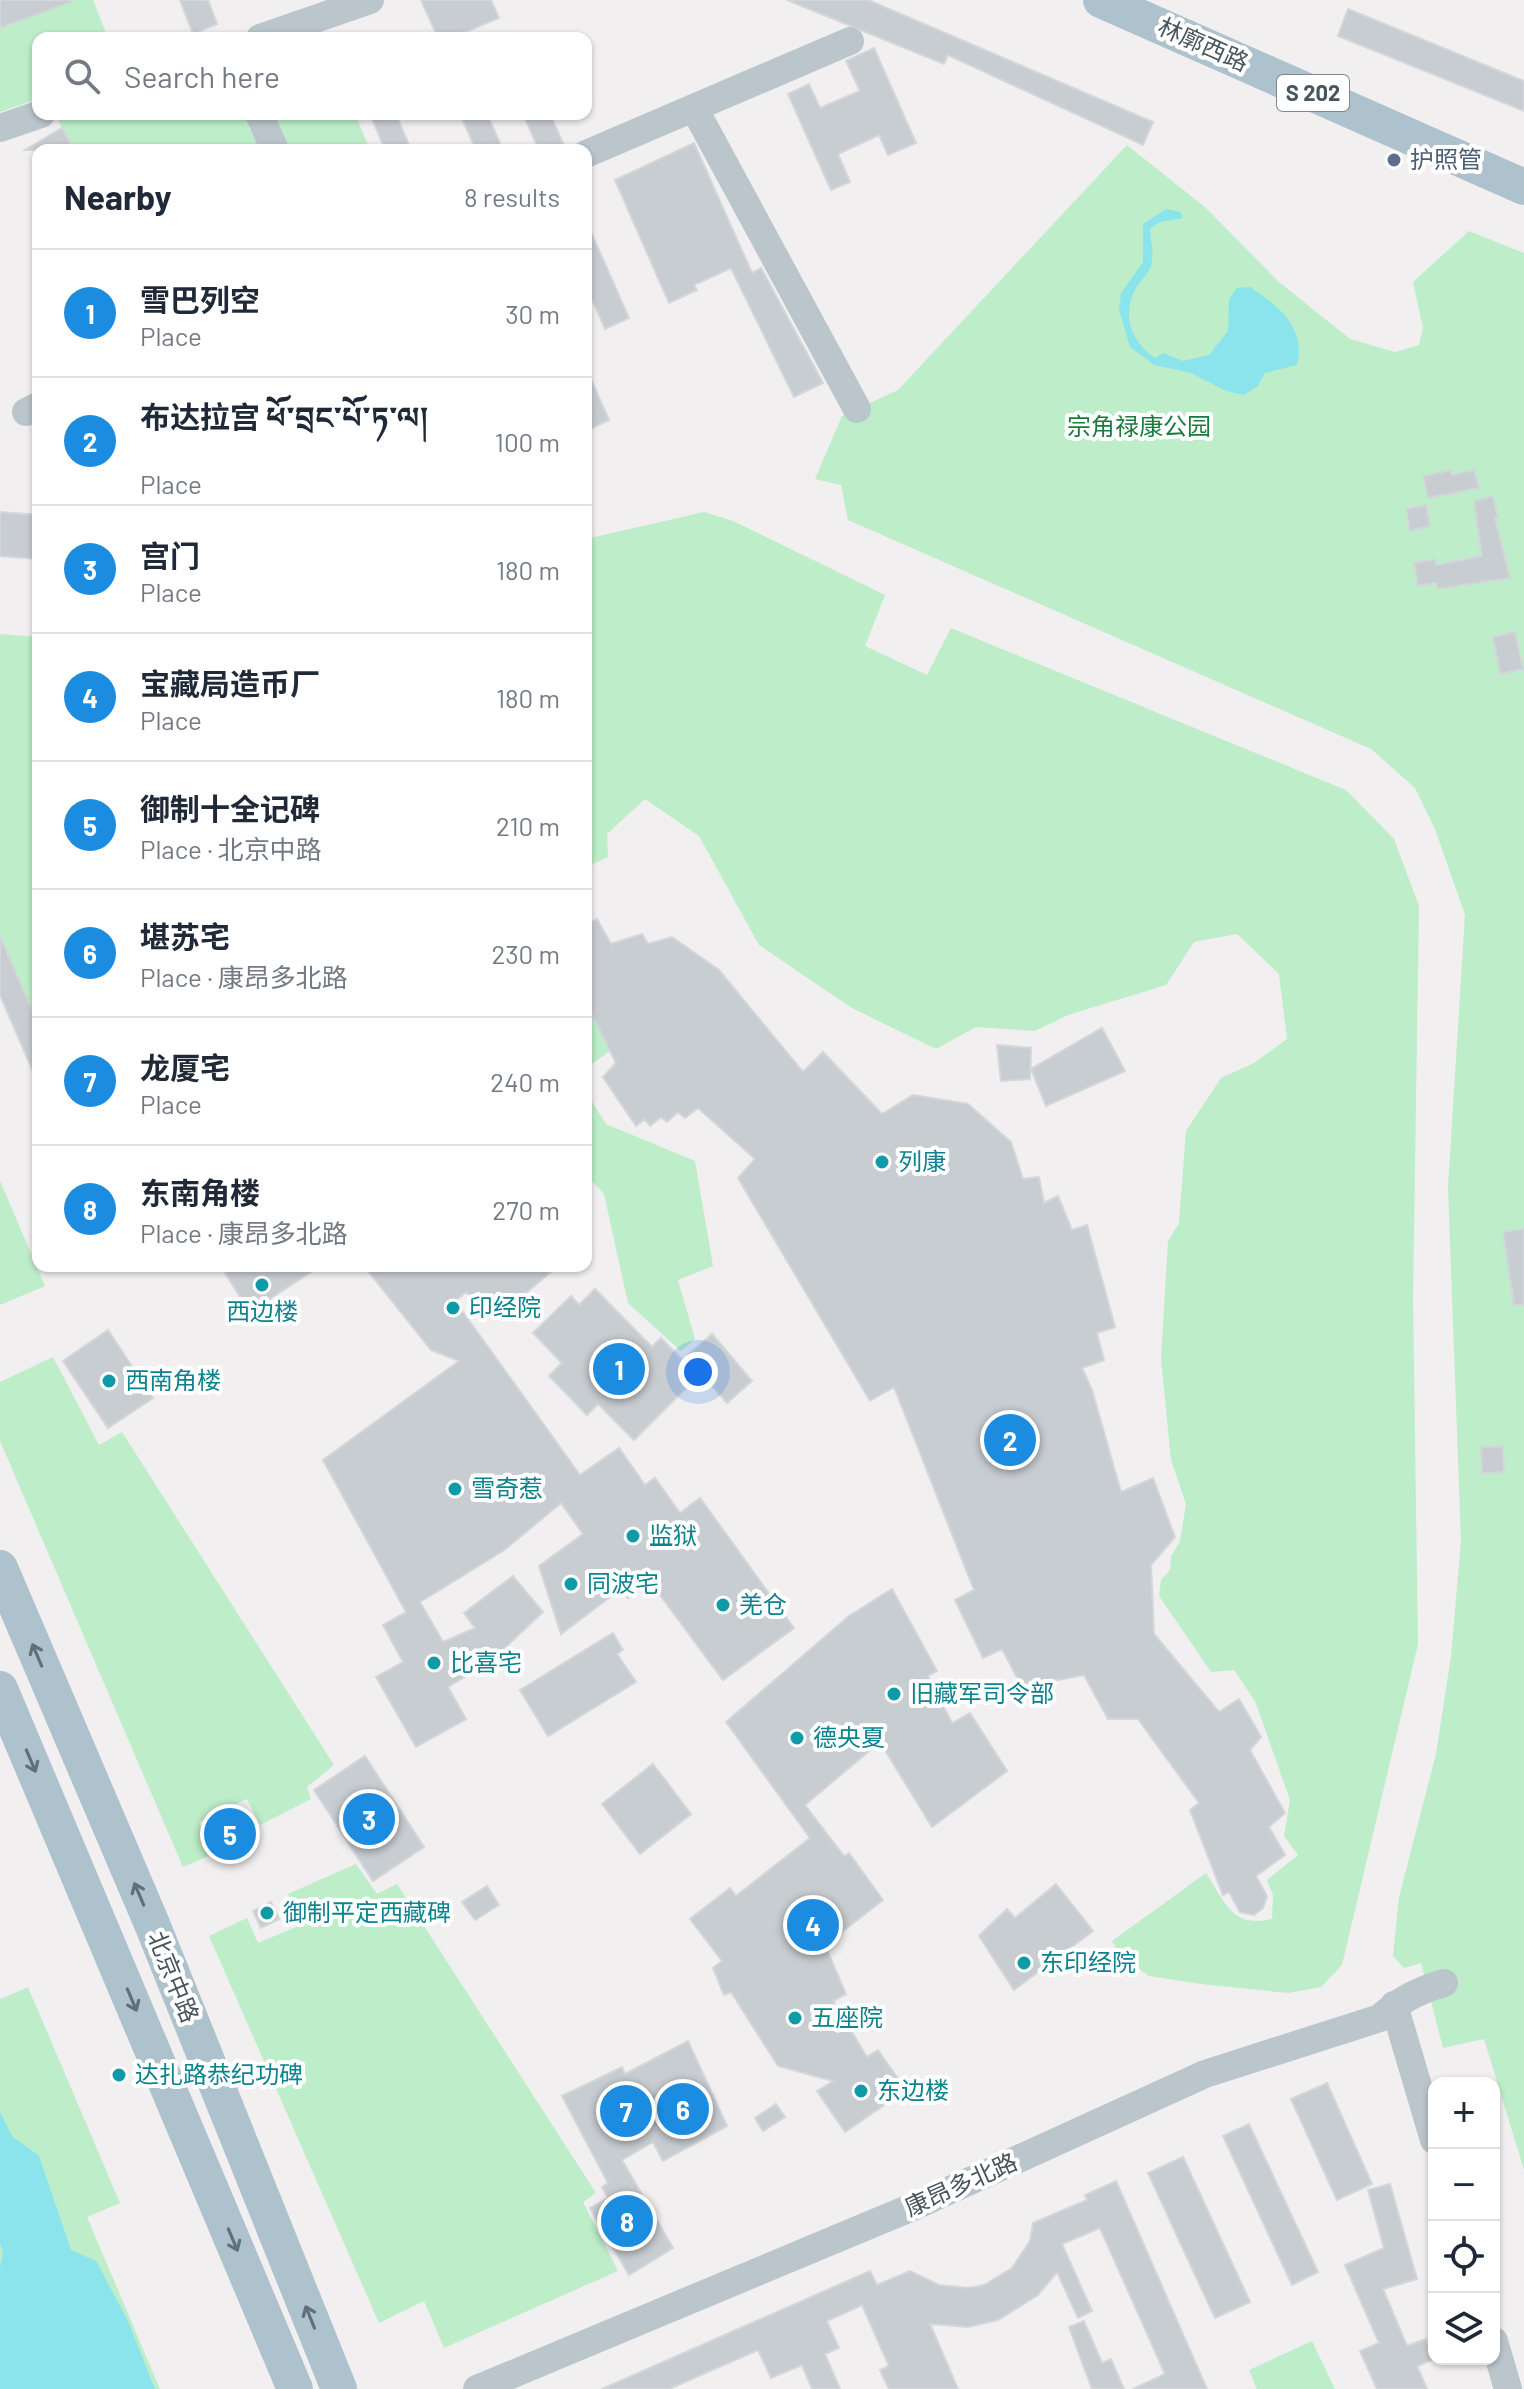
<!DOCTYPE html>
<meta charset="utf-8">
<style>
body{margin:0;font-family:Barlow,"Noto Sans SC","Noto Serif Tibetan",sans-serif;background:#f6f6f7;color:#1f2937}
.controls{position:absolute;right:24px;bottom:24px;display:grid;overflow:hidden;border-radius:16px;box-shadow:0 2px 6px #0004}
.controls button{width:72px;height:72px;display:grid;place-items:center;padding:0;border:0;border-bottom:2px solid #e0e1e3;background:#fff;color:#1f2937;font:40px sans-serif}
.you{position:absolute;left:698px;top:1372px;width:28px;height:28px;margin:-20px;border:6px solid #fff;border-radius:50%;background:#1a73e8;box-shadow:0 0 0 12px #1a73e833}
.badge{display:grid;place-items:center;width:52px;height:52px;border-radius:50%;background:#1b8cdf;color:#fff;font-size:26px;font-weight:700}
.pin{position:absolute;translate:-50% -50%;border:4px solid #fff;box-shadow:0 2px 8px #0006}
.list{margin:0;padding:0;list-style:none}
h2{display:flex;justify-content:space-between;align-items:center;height:104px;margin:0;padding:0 32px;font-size:34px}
h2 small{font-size:26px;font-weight:400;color:#747a83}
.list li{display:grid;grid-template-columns:52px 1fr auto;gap:24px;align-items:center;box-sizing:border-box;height:128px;padding:0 32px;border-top:2px solid #e0e1e3}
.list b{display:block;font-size:30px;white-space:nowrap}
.list p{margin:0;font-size:26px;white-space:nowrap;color:#747a83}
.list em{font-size:26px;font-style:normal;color:#747a83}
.icon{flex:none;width:44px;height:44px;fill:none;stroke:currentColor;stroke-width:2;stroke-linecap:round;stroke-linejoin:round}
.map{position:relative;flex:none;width:1524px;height:2389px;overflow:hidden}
.search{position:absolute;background:#fff;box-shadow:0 2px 6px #0004;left:32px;top:32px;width:560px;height:88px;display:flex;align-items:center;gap:20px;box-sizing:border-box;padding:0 28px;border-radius:16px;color:#747a83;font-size:30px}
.panel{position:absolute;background:#fff;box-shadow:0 2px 6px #0004;left:32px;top:144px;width:560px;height:1128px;border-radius:16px}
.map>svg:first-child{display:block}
</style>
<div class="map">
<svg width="1524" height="2389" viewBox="0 0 1524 2389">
<rect width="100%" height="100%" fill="#f1efef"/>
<path fill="#bdeec9" d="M59,0H93L108,38H38V99L0,112V28L41,13Z
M76,114H244L260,150H74L58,120Z
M270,114H355L370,150H286Z
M1127,145L1206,208L1279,282L1350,339L1395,352L1419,345L1423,328L1413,282L1469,231L1524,253V2170L1484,2039L1443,2048L1421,1963L1404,1968L1393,1956L1399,1897L1436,1754L1451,1656L1461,1542L1448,1187L1465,915L1435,829L1415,788L1371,749L848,520L841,485L815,479L842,416L898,390Z
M704,512L733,521L885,595L865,646L927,675L951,628L1346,790L1394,839L1419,906L1413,1298L1418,1644L1342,1965L1321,1987L1288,1993L1201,1984L1149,1976L1121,1956L1112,1941L1206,1873C1225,1902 1232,1929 1272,1919L1273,1895L1267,1880L1298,1855L1284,1836L1290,1800L1255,1701L1234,1670L1211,1672L1159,1596L1161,1580L1170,1570L1171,1556L1180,1541L1186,1504L1171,1460L1161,1359L1168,1241L1179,1223L1186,1131L1221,1078L1254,1063L1287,1039L1279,974L1237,934L1194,942L1166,985L1068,1015L1035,1031L976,1027L936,1049L852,1008L759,945L699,836L645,799L607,834L608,857L586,867V539Z
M0,634L38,637V1024L0,936Z
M586,1002L610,1051L586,1068Z
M586,1092L606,1124L695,1161L713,1266L678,1280L695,1339L681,1351L628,1303L604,1194L586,1175Z
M0,1181L45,1286L0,1305Z
M53,1357L99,1445L122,1432L334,1765L307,1787L311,1799L260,1825L247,1799L199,1822L213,1854L183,1867L0,1441V1382Z
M356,1864L377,1894L397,1884L596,2193L583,2202L618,2271L444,2348L424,2301L379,2323L209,1936L247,1918L258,1943L301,1925L288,1894Z
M28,1987L120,2203L87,2217L160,2389H0V1999Z
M1312,2341L1335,2389H1257L1249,2370Z"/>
<path fill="#8be4eb" d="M1166,209L1180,212L1183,218L1160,222L1150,229C1150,239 1154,251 1152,261C1151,272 1142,279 1136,288C1121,315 1131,342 1155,358L1163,353L1183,361L1209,355L1228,331L1229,299L1237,288L1250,287C1277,305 1306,326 1297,365L1265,373L1257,387L1244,395L1226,391L1191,373L1154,365L1130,347L1119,310L1121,293L1143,262V224Z
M0,2112L12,2136L39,2156L71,2250L96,2261L128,2321L155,2389H0V2267L3,2253L0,2243Z"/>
<path fill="#c8cdd1" stroke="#d3d6da" stroke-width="2" d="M0,0H70L71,2L0,28Z
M180,0H208L217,24L193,34Z
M421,0H491L499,18L451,38H438Z
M787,0H868L1153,122L1143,145L948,55L944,64Z
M1348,9L1524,81V111L1338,36Z
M874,48L916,143L888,155L879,135L838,154L850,182L831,190L788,94L809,84L820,108L860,91L846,61Z
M370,114H396L411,150H385Z
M460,114H487L503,150H476Z
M523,114H550L566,150H539Z
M62,128L74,150H25Z
M694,143L752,273L761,268L823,383L794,397L731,268L694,285L697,290L669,303L615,180Z
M586,221L629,318L605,329L586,286Z
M586,368L609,420L586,431Z
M1451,470L1452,475L1474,470L1479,488L1428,498L1423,476Z
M1493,496L1498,517L1495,518L1510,578L1438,589L1436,583L1418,586L1414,563L1435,559L1436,565L1482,556L1474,501Z
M1426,505L1430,526L1410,531L1406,509Z
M0,512L38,515V559L0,556Z
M1515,632L1523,669L1500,674L1493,637Z
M597,919L611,944L642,934L648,944L672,937L719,970L803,1072L823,1052L882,1114L913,1095L968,1104L1011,1142L1023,1179L1039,1177L1044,1203L1058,1196L1072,1230L1087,1225L1115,1327L1097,1333L1104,1360L1082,1368L1092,1390L1121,1492L1153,1478L1175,1537L1151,1565L1154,1634L1219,1712L1239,1699L1261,1737L1250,1750L1285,1813L1269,1827L1285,1855L1256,1876L1267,1896L1263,1908L1254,1915L1240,1912L1229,1892L1223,1895L1190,1810L1199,1803L1138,1719H1108L1084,1675L1022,1687L1002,1649L983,1658L955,1600L974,1590L894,1387L870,1401L738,1178L755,1159L698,1108L685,1118L678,1112L667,1122L661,1117L650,1126L645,1119L636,1126L603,1077L616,1063L586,1002V925Z
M0,936L38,1024V1083L0,995Z
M1102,1028L1125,1071L1046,1106L1031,1069Z
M997,1045L1031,1048L1030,1079L1001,1081Z
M1524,1229V1305H1514L1503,1232Z
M236,1266H320L250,1312L225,1273Z
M364,1266H558L494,1320L466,1292L455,1301L580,1475L619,1448L645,1485L655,1478L680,1513L700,1498L794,1628L723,1680L651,1583L628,1598L622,1588L561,1634L539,1566L583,1534L561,1503L503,1551L420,1602L443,1642L475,1628L464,1613L513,1576L543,1612L491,1661L448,1687L466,1719L416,1747L376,1677L403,1662L383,1625L406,1612L323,1460L459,1361L431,1350Z
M595,1289L652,1347L661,1338L682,1360L712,1334L752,1381L727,1403L701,1373L634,1440L598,1404L587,1415L549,1376L562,1363L533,1333L571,1296L579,1305Z
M108,1330L153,1398L108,1428L63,1361Z
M1503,1446L1504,1472L1482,1473L1481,1447Z
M892,1589L937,1671L928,1676L952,1723L970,1713L1007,1771L932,1827L880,1742L805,1805L844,1856L849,1853L883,1900L825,1945L846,1994L833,2001L867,2057L878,2050L906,2090L845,2132L817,2091L833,2081L778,2066L731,1992L724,1995L713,1968L722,1961L690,1919L730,1888L736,1896L810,1838L726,1722L849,1616Z
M613,1633L623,1650L617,1654L636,1682L548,1736L520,1690Z
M365,1756L424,1847L373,1881L314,1790Z
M653,1764L691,1814L640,1854L602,1804Z
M233,1823L241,1840L223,1848L215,1831Z
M1056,1884L1093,1931L1014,1990L979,1936L1007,1909L1015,1918Z
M487,1886L499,1905L475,1920L462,1902Z
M271,1902L279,1919L261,1928L253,1911Z
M688,2041L727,2126L663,2161L653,2142L622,2160L673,2248L629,2275L590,2208L608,2198L602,2187L608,2183L562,2096L622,2067L625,2074Z
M1327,2083L1372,2184L1337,2200L1291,2099Z
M776,2104L785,2117L763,2131L755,2118Z
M1249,2124L1318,2272L1292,2285L1223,2136Z
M1183,2157L1250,2302L1215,2318L1148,2173Z
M1116,2181L1207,2389H1133L1165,2374L1100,2228L1062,2244L1092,2311L1078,2318L1057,2272L1038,2295L998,2320L968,2327L930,2324L958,2389H889L880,2370L889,2366L862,2305L827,2321L839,2348L825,2354L840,2389H812L802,2365L771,2378L758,2350L669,2389H602L870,2271L877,2285L910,2271L939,2285L969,2288L984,2285L1012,2268L1030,2241L1033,2223L1087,2200L1085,2195Z
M1390,2184L1417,2279L1383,2289L1407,2346L1426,2339L1434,2359L1417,2366L1427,2389H1377L1360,2351L1379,2343L1345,2265L1384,2248L1368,2190Z
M1084,2321L1102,2363L1111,2359L1124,2389H1092L1069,2327Z"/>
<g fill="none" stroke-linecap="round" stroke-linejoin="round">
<path stroke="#bac5cc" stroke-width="28" d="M260,38L370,0
M694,108L857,409
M259,114L275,150
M0,128L41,114
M586,154L850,41
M26,412L38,406
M1394,2005L1434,2140
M1494,2341L1508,2389
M477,2389L915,2206L1205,2074L1380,2018C1399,2000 1419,1990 1444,1983"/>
<path stroke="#aec2cd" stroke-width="36" d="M1101,0L1524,187
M0,1568L152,1924L339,2389
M0,1689L295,2389"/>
</g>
<defs><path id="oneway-shaft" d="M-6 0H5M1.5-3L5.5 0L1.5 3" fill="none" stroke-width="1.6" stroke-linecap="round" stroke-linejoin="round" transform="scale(2)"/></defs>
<g stroke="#617078">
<use href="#oneway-shaft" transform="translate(37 1655) rotate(-113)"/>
<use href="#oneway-shaft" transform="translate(31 1761) rotate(67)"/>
<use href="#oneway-shaft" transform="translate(139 1894) rotate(-113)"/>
<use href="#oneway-shaft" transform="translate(132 2000) rotate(67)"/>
<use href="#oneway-shaft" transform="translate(233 2240) rotate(67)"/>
<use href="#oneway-shaft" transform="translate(310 2317) rotate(-112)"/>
</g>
<circle fill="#5c6f8a" stroke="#fff" stroke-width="3" cx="1394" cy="160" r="8"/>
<g fill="#0f9aa8" stroke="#fff" stroke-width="3">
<circle cx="882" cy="1162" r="8"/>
<circle cx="262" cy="1285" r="8"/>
<circle cx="453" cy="1308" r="8"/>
<circle cx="109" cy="1381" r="8"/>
<circle cx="455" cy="1489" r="8"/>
<circle cx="633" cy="1536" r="8"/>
<circle cx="571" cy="1584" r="8"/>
<circle cx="723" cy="1605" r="8"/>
<circle cx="434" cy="1663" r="8"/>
<circle cx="894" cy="1694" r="8"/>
<circle cx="797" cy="1738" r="8"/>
<circle cx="267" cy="1913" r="8"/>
<circle cx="1024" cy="1963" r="8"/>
<circle cx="795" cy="2018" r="8"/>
<circle cx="119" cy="2075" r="8"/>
<circle cx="861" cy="2091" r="8"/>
</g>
<g text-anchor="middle" stroke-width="8" stroke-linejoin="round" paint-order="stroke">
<rect fill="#fff" stroke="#7e888d" stroke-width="2" x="1277" y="75" width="72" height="36" rx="6"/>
<g font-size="22" font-weight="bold" fill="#47555c">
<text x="1313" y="101">S 202</text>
</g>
<g font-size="24" fill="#47555c" stroke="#fff">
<text transform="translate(1203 45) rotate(24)" y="8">林廓西路</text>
<text transform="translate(173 1977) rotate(68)" y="8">北京中路</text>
<text transform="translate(961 2185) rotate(-24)" y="8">康昂多北路</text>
</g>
<g font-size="24" fill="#4e5e75" stroke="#fff" text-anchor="start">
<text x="1410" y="168">护照管</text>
</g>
<g font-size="24" fill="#187d3c" stroke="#fff">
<text x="1139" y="435">宗角禄康公园</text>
</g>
<g font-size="24" fill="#0d838f" stroke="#fff" text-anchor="start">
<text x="898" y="1170">列康</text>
<text x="469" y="1316">印经院</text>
<text x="262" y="1320" text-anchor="middle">西边楼</text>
<text x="125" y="1389">西南角楼</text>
<text x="471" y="1497">雪奇惹</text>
<text x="649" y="1544">监狱</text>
<text x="587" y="1592">同波宅</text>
<text x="739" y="1613">羌仓</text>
<text x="450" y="1671">比喜宅</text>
<text x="910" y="1702">旧藏军司令部</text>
<text x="813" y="1746">德央夏</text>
<text x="283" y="1921">御制平定西藏碑</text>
<text x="1040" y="1971">东印经院</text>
<text x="811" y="2026">五座院</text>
<text x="135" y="2083">达扎路恭纪功碑</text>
<text x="877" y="2099">东边楼</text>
</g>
</g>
</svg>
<div class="controls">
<button>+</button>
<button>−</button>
<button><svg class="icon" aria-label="locate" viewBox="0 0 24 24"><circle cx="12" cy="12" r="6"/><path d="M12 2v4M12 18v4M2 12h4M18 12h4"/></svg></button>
<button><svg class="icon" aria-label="layers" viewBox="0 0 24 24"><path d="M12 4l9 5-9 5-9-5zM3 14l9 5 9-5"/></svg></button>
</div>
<div class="you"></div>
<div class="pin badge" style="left:619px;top:1369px">1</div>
<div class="pin badge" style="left:1010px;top:1440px">2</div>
<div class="pin badge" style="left:369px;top:1819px">3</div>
<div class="pin badge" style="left:813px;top:1925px">4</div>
<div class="pin badge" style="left:230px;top:1834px">5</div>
<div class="pin badge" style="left:683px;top:2109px">6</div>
<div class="pin badge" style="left:626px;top:2111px">7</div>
<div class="pin badge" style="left:627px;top:2221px">8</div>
<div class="search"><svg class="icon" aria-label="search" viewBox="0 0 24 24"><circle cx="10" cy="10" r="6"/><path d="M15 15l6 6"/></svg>Search here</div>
<section class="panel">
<h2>Nearby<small>8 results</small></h2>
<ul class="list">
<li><span class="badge">1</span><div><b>雪巴列空</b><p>Place</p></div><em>30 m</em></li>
<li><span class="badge">2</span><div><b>布达拉宫 ཕོ་བྲང་པོ་ཏ་ལ།</b><p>Place</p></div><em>100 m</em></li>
<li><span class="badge">3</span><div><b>宫门</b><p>Place</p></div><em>180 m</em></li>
<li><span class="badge">4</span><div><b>宝藏局造币厂</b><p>Place</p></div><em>180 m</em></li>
<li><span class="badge">5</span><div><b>御制十全记碑</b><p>Place · 北京中路</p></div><em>210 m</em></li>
<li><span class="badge">6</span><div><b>堪苏宅</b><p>Place · 康昂多北路</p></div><em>230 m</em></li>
<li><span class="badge">7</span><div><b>龙厦宅</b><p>Place</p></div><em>240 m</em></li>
<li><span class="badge">8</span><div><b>东南角楼</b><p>Place · 康昂多北路</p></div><em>270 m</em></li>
</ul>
</section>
</div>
